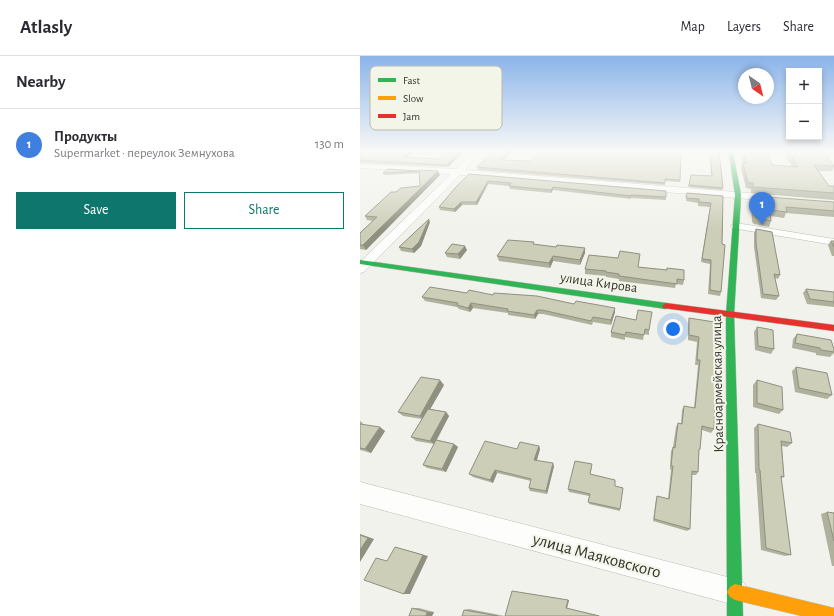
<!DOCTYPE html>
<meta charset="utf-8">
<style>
body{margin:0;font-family:"Alegreya Sans",sans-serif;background:#f2f2f3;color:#2b2b33}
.controls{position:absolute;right:12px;top:12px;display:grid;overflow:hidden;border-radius:0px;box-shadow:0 2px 6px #0003}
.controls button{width:36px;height:36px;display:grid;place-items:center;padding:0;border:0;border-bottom:1px solid #e1e1e2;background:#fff;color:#2b2b33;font:20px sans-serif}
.compass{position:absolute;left:378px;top:12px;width:36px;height:36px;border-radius:50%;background:#fff;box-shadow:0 2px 6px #0003;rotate:145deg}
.you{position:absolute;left:313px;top:273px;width:14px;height:14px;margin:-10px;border:3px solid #fff;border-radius:50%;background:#1a73e8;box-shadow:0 0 0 6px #1a73e833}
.badge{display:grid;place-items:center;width:26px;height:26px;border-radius:50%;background:#0f766e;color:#fff;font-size:13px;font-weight:700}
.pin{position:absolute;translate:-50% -33px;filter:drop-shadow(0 1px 2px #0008)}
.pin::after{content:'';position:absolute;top:21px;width:14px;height:12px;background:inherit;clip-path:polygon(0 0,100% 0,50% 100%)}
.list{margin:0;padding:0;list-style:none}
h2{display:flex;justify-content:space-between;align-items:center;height:52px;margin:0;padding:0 16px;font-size:17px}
h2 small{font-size:13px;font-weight:400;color:#7c7c81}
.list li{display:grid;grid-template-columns:26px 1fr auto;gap:12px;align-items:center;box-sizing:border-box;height:72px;padding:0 16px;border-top:1px solid #e1e1e2}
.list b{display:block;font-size:15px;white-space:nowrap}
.list p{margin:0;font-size:13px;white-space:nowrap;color:#7c7c81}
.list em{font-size:13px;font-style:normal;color:#7c7c81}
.actions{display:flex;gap:8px;padding:12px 16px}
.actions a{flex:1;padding:9px 0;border:1px solid #0f766e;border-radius:0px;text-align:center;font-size:14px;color:#0f766e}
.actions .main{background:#0f766e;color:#fff}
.map{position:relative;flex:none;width:474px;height:560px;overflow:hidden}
header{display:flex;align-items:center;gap:24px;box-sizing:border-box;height:56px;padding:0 20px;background:#fff;border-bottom:1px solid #e1e1e2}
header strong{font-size:19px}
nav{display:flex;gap:22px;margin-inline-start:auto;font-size:14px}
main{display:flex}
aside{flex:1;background:#fff}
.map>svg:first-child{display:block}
</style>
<header>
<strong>Atlasly</strong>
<nav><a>Map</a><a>Layers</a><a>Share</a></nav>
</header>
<main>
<aside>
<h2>Nearby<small></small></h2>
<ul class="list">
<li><span class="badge" style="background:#3f7fe0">1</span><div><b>Продукты</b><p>Supermarket · переулок Земнухова</p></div><em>130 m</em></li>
</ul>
<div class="actions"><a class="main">Save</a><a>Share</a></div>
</aside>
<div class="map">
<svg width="474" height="560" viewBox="0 0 474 560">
<rect width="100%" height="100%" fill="#f1f2eb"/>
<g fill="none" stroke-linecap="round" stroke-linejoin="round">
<g stroke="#bbbcb7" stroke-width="1">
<path id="street" d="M114,96H122L105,114L413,139L418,142L413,145L100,119L4,216L0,217V206L91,118L0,112V108L96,113Z
M376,167L474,183V189L372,172L371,170Z
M0,426L375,523L384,527L388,536L384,545L375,549L0,448Z"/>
</g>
<g stroke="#bbbcb7" stroke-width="1">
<path id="fast" d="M369,96H373L381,139L374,259L383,560H367L366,259L375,139Z
M0,204L306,247L310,250L306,253L0,208Z"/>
</g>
<g stroke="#bbbcb7" stroke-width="1">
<path id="slow" d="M375,528L474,552V560H442L375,544L370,541L367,536L370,531Z"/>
</g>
<g stroke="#bbbcb7" stroke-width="1">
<path id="jam" d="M306,247L474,269V275L303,252L302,250Z"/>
</g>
<use href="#street" fill="#fdfdfc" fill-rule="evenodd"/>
<use href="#fast" fill="#30b455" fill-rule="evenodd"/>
<use href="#slow" fill="#ff9f0a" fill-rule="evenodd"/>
<use href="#jam" fill="#e5322d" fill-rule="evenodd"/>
</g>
<path fill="#afb19d" d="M0,96H54L47,101L78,103L89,96H103L88,111L0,107Z
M350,96H359L363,132L362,134L328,131L331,119L351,120Z
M381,96H408L412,109L432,111L424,96H455L456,97L474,109V111L472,115H458L469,130H474V144L391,137V133L386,132L381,112L383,107Z
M144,104L320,124V126L305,125V129L118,114L117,111Z
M59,115L80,119L6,194L0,193V177L13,165L7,164L5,160L36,136L60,130V117L24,119L23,117Z
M109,118L306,141V144L271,142V143L193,134L191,137L150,133L149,130L128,128L117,149H102L95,156L80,154L79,151Z
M327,137L363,140L361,236L360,240L348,238L350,208L341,206L350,151L338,150V147L326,145Z
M394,140L474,146V161L426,157L424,162L411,160V165L409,171L394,168L392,166L391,145Z
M70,166L61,190L54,197L41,195L39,191Z
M396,173L420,219L418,223L415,222L419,240L416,244L401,242L394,191V177Z
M471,185H474V200H472L468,189Z
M174,189L196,191L225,192V197L220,209L193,205L190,212L139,205L137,200Z
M107,194L100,203L87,201L85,197Z
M280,198L278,211L306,214L307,212L324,224L323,229L316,228L315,232L259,225V223L246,221V220L225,218V213L258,202Z
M446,233L474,236V251L447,248L443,237Z
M107,237L133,239L214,248L255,256L251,269L233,266L232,269L183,258H178L175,263L148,259V257L113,252L110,256L99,253L97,251L65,245L62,241Z
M256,260L289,274V279L284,278L283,284L265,281V284L251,281V276Z
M329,262L360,323L357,327H356L354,373L351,377L342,374L340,393L339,395L338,416L336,419H332L330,473L327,475L293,465L296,443L297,440L308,443L311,414L310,413L311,395L313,391L316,371L318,367L321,368L322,354L324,350L334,352L338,309H335L337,286L328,284V267Z
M397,271L414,293L411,298L395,294L394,276Z
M437,278L474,293V297L470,301L456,299V297L432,292L433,283Z
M436,311L472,339L467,343L435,336L432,315Z
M397,324L423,354L419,358L393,351V329Z
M84,329L70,353L86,356L89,360L77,384L94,388L98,391L86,416L67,412L63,409L74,388L56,385L51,381L62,363L43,360L38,356Z
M0,365L3,367L2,368L25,375L11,397L0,394Z
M398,368L432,387L427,391L422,390L424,421L421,422L431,499L425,500L401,494L396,417H395L394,372Z
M179,390L180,393L177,404L194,410L187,438L170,435L169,432L171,425L137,417L133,427L113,421L109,418L157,393Z
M232,412L230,418L255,430L260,453V455L229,448V440L209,436L208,433Z
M467,456L474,457V510H472L461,458Z
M152,535L209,544L207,552L241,560H102L104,554L109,553L145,560Z
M52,552H59L74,556L72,560H49Z"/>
<path fill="#8f9080" d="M50,96H54L44,104L43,101Z
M100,96H103L88,111L87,109Z
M149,96H151L142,106V104Z
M78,115L80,119L6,194L3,189Z
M128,125V128L117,149L116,146Z
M193,131V134L191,137V134Z
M101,146L102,149L95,156L94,153Z
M69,163L70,166L61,190L54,197L52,193Z
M105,190L107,194L100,203L98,198Z
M225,192V197L220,209V204Z
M193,200V205L190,212L189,207Z
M111,247L113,252L110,256L108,252Z
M255,252V256L251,269V264Z
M177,254L178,258L175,263L174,259Z
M80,324L84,329L64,364L60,360Z
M86,356L89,360L74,388L70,385Z
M20,371L25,375L11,397L5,393Z
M94,388L98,391L86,416L82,413Z
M179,390L180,393L176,407L174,404Z
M193,407L194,410L187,438L186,435Z
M135,414L137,417L133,427L130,424Z
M0,478L14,483L0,506Z
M35,491L68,500L50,538H44Z
M208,544H209L207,552H206Z
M67,556H74L72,560H66Z"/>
<path fill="#ccceb7" stroke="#8f9080" d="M0,96H50L43,101L78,103L89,96H100L87,109L0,104Z
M132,96H149L142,104L171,105L179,96H317V97H321L320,124L305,123V127L117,111Z
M350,96H359L363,132L329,129L331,119L352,120Z
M384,96H408L412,109L438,111L429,96H455L456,97L465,98L474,110L454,109L469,130H474V137L393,131V127H388L383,107H386Z
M28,113L59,115L23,117Z
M59,114L78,115L3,189H0V177L17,161L5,160L31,136H36L41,132L60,130Z
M109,118L306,135V141L271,139V140L193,131L191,134L149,130L151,127L128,125L116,146H101L94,153L79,151L95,132Z
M327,137L363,140L362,188L365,189L361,236L350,234L351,204L342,203L351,147L339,146V143L326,142Z
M394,140L474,146V155L426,151L427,156L410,154L411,165L397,162L395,160Z
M69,163L59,186L52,193L39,191Z
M396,173L412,176L420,219L414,218L419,240L403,238L396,187Z
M148,184L174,186L173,188L196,191L197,189L225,192L220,204L193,200L189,207L137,200Z
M471,185H474V191Z
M92,188L105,190L98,198L85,197Z
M260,195L280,198L278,211L307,214V212L324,214V224L317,223V228L259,220V218L246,216V215L225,213L229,199L258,202Z
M70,231L107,237L109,234L133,239L134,237L177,240L214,248L216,245L255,252L251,264L233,261L231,265L182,254H177L174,259L147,255L148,253L111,247L108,252L97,249L98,247L62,241Z
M446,233L474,236V246L450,243Z
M278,254L292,256L289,274L285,273L284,279L266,276L265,279L251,276L256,260L276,264Z
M329,262L361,267L360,323L356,322L354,373L342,370L340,393H339L338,416L332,415L330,473L294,463L297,440L309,443L313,410H311L313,391L315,392L318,367L322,368L324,350L335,352L340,304H337L339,281L329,279Z
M397,271L413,274L414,293L398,290Z
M437,278L471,284L474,293V296L461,294L460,292L435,287Z
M436,311L467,317L472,339L439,332Z
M61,321L80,324L60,360L38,356Z
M397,324L422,331L423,354L397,347Z
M68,353L86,356L70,385L51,381Z
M0,368L20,371L5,393L0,392Z
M398,368L430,376L432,387L421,385L424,421L421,420L431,499L406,492L400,414L399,413Z
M76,384L94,388L82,413L63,409Z
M125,385L157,393L160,386L179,390L174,404L193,407L186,435L169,432L171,423L135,414L130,424L109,418Z
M215,405L232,408L230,418L255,424V430L263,432L260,453L228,446L230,438L208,433Z
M467,456L474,457V485Z
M0,479L8,482L0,494Z
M35,491L63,499L44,538L4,524L16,502L27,505Z
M152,535L208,544L206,552L239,560H145Z
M52,552L67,556L66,560H49Z
M104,554L138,560H102Z"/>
<linearGradient id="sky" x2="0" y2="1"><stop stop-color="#8bb4ea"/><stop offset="0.55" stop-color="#f9f9f6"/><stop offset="1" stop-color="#f9f9f6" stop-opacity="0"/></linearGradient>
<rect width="474" height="174" fill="url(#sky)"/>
<g text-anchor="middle" stroke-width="4" stroke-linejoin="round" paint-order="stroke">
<g font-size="14" fill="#343530" stroke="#f3f5e8">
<text transform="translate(239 226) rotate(8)" y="5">улица Кирова</text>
<text transform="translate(357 328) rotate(-91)" y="5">Красноармейская улица</text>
</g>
<g font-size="17" fill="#343530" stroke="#f3f5e8">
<text transform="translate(237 499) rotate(15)" y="6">улица Маяковского</text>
</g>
</g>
<rect x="10" y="10" width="132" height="64" rx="6" fill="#f3f5e8" stroke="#babbb1" stroke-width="1"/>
<rect x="18" y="22" width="18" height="4" fill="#30b455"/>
<rect x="18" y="40" width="18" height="4" fill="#ff9f0a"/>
<rect x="18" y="58" width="18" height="4" fill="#e5322d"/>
<g font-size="11" fill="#343530">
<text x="43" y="28">Fast</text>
<text x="43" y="46">Slow</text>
<text x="43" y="64">Jam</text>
</g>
</svg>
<div class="controls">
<button>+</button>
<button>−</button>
</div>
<svg class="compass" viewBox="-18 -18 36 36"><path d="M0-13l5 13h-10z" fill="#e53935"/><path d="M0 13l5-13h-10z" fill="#7c7c81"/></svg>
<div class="you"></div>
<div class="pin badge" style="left:402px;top:169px;background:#3f7fe0">1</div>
</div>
</main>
